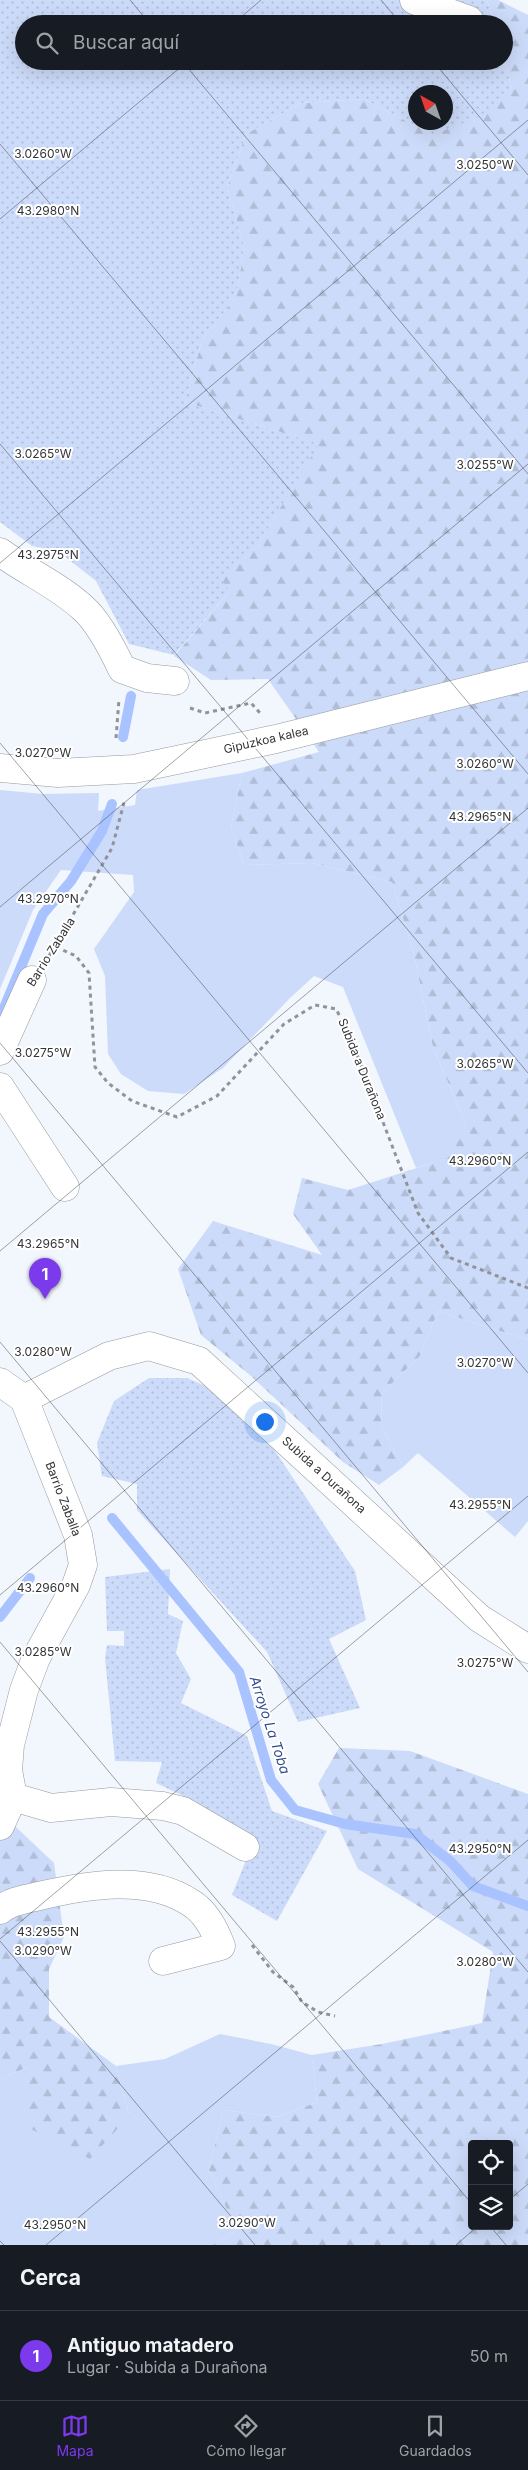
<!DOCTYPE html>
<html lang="es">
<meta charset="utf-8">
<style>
body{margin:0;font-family:Inter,sans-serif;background:#242831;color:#f1f3f6}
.controls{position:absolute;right:15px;bottom:15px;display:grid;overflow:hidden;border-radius:5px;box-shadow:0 5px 20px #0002}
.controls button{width:45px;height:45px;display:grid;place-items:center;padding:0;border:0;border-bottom:1px solid #363941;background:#171b24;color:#f1f3f6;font:25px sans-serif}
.compass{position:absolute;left:408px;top:85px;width:45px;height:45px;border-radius:50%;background:#171b24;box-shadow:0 5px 20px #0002;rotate:320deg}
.you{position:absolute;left:264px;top:1421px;width:18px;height:18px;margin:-12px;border:4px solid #fff;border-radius:50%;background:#1a73e8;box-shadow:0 0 0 8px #1a73e833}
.badge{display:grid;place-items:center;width:32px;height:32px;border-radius:50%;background:#7c3aed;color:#fff;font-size:16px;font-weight:700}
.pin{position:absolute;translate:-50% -41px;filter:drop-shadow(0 1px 2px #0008)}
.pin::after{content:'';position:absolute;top:26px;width:18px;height:15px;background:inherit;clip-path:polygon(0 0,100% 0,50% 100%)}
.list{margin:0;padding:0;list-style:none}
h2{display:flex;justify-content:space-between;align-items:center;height:65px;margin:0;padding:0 20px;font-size:21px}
h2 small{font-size:16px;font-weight:400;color:#9ea1a6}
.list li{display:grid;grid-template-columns:32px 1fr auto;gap:15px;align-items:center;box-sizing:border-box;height:90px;padding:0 20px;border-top:1px solid #363941}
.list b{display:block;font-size:19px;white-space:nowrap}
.list p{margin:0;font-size:16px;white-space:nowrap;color:#9ea1a6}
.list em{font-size:16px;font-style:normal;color:#9ea1a6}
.icon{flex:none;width:28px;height:28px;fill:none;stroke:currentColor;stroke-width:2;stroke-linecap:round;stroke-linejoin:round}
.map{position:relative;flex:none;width:528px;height:2245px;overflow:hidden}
.search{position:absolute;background:#171b24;box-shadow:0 5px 20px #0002;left:15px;right:15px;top:15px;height:55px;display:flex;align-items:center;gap:12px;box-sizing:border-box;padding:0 18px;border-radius:28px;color:#9ea1a6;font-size:19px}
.sheet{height:155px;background:#171b24}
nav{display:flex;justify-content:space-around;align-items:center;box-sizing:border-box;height:70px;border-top:1px solid #363941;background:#171b24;font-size:14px;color:#9ea1a6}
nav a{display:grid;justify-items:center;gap:2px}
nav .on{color:#7c3aed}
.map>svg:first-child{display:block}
</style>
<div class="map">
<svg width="528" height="2245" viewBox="0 0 528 2245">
<defs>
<pattern id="forest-firs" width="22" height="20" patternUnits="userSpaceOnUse" patternTransform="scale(1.25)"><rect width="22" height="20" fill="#ccdbf9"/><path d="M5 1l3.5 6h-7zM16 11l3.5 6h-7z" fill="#b0bdd6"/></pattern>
<pattern id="garden-dots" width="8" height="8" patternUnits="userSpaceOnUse" patternTransform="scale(1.25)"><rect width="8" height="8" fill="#ccdbf9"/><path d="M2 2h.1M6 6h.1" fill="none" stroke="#b0bdd6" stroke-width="1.8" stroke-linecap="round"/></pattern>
</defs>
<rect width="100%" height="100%" fill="#f2f6fd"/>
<path fill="#ccdbf9" d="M242,773L231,827L244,865L312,863L392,882L413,950L433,1047L465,1122L449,1158L416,1168L343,987L314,976L290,998L223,1068L184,1094L148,1091L121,1074L108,1054L105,976L94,949L134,892L133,875L61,870L33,910L0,989V790L43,794L99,793L98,811L135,805L137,790Z
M438,1311L528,1340V1521L515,1537L418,1453L403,1467L381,1425L382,1393L420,1356Z
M220,2034L271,2044L312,2055L317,2102L278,2117L223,2110L209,2170L236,2230L213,2245H0V2079L28,2067L129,2116L116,2066L165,2059Z"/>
<path fill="url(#forest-firs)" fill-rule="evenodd" d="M487,0H498L528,15V1340L438,1311L420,1356L382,1393L381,1425L403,1467L379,1485L343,1462L251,1376L201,1335L178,1269L213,1221L322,1255L293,1214L302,1178L348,1190L448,1158L465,1122L433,1047L413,950L392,882L312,863L244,865L231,827L242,773L319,752L268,679L211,680L174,656L230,591L219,578L256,548L318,444L185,402L202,340L236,297L244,247L227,187L246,134L301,103L364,99L433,135L512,88L504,59V24H494Z
M339,1748L410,1751L528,1794V2245H213L236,2230L209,2170L223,2110L278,2117L317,2102L312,2055L382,2044L482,2023L493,1952L358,1869L318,1784ZM472,2144H509V2226H472Z
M0,1812L54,1863L64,1937L49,1969V2017L116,2066L129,2116L90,2159L27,2127L28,2067L0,2079Z"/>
<path fill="url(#garden-dots)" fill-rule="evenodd" d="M0,0H487L494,24H24V61H504V59L512,88L483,115L433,135L364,99L301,103L246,134L227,187L244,247L236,297L202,340L185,402L319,444L256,548L220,578L230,591L174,655L129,644L96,581L58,551L32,546L0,522ZM416,92H446V122H416Z
M149,1378H187L222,1393L269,1442L355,1571L366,1620L329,1639L360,1708L298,1722L267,1652L137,1510V1484L102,1476L97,1443L114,1401Z
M170,1569L168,1614L183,1621L176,1653L191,1679L181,1703L247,1736L272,1811L327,1831L277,1921L232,1895L255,1838L196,1802L156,1783L162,1762L115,1761L105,1658L107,1645L124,1646V1631H107L105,1577Z"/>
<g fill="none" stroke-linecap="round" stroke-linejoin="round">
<path stroke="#a8c3ff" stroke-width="10" d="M123,737L131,696
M1,1015L43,914L71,881L102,831L112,804
M112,1518L239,1672L271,1780L295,1810L345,1824L415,1834L450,1861L473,1886L528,1906
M0,1617L30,1578"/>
<g stroke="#9699a0" stroke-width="29">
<path id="minor" d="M414,0L469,20
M0,552C27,572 58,585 83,608C98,621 113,650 122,669L147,678L175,681
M0,1051L32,980
M0,1087L65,1187
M0,1382L24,1399
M24,1399L78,1535L83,1565L76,1585L36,1658L24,1690L10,1745L8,1770L13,1797L51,1808L111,1802L163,1806L183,1811L245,1847
M24,1399L109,1356L149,1346L199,1361L479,1618L528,1649
M0,1826L13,1797
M0,1910C10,1901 26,1899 39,1896C86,1885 148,1874 191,1903C206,1912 215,1930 221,1946L163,1961"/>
</g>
<g stroke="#9699a0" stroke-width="29">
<path id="tertiary" d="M0,768L58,773L134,769L276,739L528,676"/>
</g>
<path stroke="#919398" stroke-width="3" stroke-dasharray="4 4" stroke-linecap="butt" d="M190,708L205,713L251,703L260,713
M116,738L119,699
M56,947L76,956L89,973L95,1067L108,1083L132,1101L177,1117L217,1096L284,1024L315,1005L336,1009L349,1034L418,1213L451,1258L528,1288
M49,956L112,848L125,799
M252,1945L273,1972L293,1987L302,2002L318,2012L335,2016"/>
<use href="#minor" stroke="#fff" stroke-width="28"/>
<use href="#tertiary" stroke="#fff" stroke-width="28"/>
</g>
<path fill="none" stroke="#333437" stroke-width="1" stroke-opacity="0.45" d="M130,0L150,24M381,0L401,24M233,24L261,0M182,61L528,474M433,61L528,175M0,144L528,774M0,219L188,61M0,444L528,1073M0,563L528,120M0,743L528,1373M0,907L528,464M0,1043L528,1672M0,1251L528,808M0,1342L528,1972M0,1595L528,1152M0,1642L472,2204M0,1939L528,1496M0,1941L255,2245M509,2200L528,2184M490,2226L506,2245M0,2241L4,2245M46,2245L528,1840M456,2245L478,2226"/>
<g text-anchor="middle" stroke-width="4" stroke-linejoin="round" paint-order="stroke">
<g font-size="12" fill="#333437" stroke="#fff">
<text transform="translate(266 740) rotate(-13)" y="4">Gipuzkoa kalea</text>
<text transform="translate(51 952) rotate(-58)" y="4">Barrio Zaballa</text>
<text transform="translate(362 1069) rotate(68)" y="4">Subida a Durañona</text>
<text transform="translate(324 1475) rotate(42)" y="4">Subida a Durañona</text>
<text transform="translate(63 1499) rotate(69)" y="4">Barrio Zaballa</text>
</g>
<g font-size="14" font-style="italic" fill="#2f4b91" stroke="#fff">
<text transform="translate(270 1725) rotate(72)" y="5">Arroyo La Toba</text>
</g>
</g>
<g font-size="12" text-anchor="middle" fill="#333437" stroke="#fff" stroke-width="4" stroke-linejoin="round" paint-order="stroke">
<text x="43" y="158">3.0260°W</text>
<text x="485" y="169">3.0250°W</text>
<text x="48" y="215">43.2980°N</text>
<text x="43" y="458">3.0265°W</text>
<text x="485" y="469">3.0255°W</text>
<text x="48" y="559">43.2975°N</text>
<text x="43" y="757">3.0270°W</text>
<text x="485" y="768">3.0260°W</text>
<text x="480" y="821">43.2965°N</text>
<text x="48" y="903">43.2970°N</text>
<text x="43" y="1057">3.0275°W</text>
<text x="485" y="1068">3.0265°W</text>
<text x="480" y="1165">43.2960°N</text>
<text x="48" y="1248">43.2965°N</text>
<text x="43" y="1356">3.0280°W</text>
<text x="485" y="1367">3.0270°W</text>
<text x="480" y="1509">43.2955°N</text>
<text x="48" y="1592">43.2960°N</text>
<text x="43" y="1656">3.0285°W</text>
<text x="485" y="1667">3.0275°W</text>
<text x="480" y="1853">43.2950°N</text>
<text x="48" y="1936">43.2955°N</text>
<text x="43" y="1955">3.0290°W</text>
<text x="485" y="1966">3.0280°W</text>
<text x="247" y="2227">3.0290°W</text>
<text x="55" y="2229">43.2950°N</text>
</g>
</svg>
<div class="controls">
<button><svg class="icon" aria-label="locate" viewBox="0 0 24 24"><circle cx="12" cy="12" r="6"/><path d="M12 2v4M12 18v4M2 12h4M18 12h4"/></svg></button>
<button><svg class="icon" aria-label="layers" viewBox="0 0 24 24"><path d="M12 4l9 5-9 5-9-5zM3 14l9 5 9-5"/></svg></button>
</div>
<svg class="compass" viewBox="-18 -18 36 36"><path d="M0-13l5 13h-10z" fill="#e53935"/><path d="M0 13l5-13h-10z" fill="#9ea1a6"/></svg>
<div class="you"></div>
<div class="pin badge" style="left:45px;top:1299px">1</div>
<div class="search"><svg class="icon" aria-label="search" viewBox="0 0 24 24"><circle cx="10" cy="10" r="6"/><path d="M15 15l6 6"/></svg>Buscar aquí</div>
</div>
<section class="sheet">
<h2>Cerca<small></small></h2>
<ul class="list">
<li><span class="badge">1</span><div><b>Antiguo matadero</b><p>Lugar · Subida a Durañona</p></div><em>50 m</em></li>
</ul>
</section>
<nav>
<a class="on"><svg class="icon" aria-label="map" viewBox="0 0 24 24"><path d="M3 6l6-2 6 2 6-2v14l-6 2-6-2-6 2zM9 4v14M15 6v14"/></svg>Mapa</a>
<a><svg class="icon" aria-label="directions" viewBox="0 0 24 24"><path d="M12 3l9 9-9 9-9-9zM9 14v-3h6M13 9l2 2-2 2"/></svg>Cómo llegar</a>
<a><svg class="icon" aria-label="saved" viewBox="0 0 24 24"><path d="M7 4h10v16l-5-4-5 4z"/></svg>Guardados</a>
</nav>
